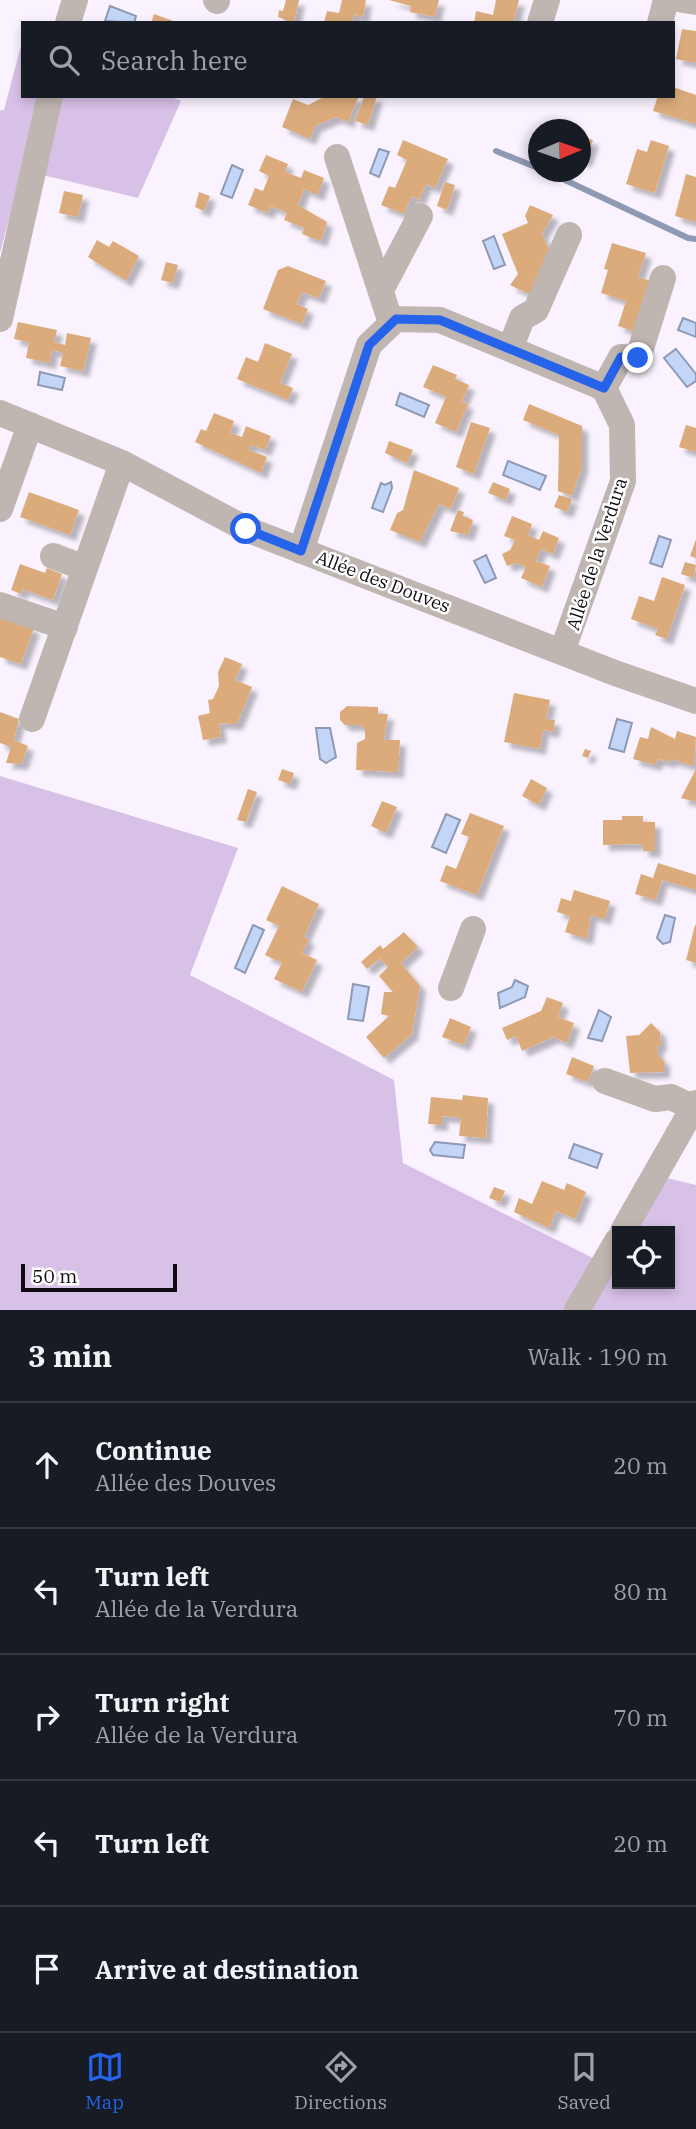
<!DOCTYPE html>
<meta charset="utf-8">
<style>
body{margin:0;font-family:"IBM Plex Serif",serif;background:#20242c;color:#f1f3f6}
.controls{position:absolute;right:21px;bottom:21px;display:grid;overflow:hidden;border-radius:0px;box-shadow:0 4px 10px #0003}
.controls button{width:63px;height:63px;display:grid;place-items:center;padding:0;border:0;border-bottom:2px solid #363941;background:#171b24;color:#f1f3f6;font:35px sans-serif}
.compass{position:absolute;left:528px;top:119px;width:63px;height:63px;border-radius:50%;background:#171b24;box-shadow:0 4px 10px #0003;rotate:88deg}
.scale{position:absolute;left:21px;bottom:18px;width:156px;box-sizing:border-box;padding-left:7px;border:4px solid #0f0b11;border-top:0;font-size:19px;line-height:24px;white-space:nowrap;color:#0f0b11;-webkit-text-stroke:5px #fff;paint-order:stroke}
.stop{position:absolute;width:21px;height:21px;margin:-16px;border:5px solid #2563eb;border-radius:50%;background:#fff}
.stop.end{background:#2563eb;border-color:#fff;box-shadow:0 2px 7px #0008}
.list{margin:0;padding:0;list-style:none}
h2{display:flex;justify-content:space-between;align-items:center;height:91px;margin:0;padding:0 28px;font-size:30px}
h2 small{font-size:23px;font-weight:400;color:#9ea1a6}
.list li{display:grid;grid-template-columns:46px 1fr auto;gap:21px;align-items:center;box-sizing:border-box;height:126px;padding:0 28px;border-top:2px solid #363941}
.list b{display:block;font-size:26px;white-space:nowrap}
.list p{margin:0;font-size:23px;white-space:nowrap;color:#9ea1a6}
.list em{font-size:23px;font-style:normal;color:#9ea1a6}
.icon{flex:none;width:38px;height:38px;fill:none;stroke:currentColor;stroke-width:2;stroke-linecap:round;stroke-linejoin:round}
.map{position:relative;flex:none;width:696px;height:1310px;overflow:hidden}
.search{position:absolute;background:#171b24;box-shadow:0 4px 10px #0003;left:21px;right:21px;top:21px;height:77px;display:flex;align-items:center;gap:18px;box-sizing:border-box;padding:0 24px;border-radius:0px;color:#9ea1a6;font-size:26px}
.sheet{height:721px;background:#171b24}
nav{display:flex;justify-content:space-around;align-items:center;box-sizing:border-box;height:98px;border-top:2px solid #363941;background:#171b24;font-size:19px;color:#9ea1a6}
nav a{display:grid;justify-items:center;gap:4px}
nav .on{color:#2563eb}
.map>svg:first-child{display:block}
</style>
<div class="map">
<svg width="696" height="1310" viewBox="0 0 696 1310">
<defs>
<filter id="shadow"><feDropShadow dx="6" dy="6" stdDeviation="2" flood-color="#0004"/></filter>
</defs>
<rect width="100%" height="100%" fill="#faf3ff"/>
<path fill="#d8c1e7" d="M23,38V96H169L181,101L138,198L22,170L0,253V110H4Z
M0,776L238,848L190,975L394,1080L403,1163L595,1259L617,1233V1284H670V1231H618L663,1177L696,1185V1310H0Z"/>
<path fill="#c4d6f8" stroke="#8e99b3" stroke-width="2" d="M110,6L136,16L134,23L105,21Z
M379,149L389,152L379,177L370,173Z
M232,165L243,170L232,198L221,194Z
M494,236L505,265L494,269L483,241Z
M683,318L696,323V337L678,330Z
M676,349L696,374V381L687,387L664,358Z
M40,372L65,378L62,390L38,385Z
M400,393L429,405L424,417L396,405Z
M508,461L546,476L540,490L503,475Z
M391,482L392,488L383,512L372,508L381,483L385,485Z
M659,536L671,540L662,567L650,563Z
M486,555L496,578L485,583L474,561Z
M617,719L632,723L624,752L609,748Z
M316,728H330L336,757L326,763L320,759Z
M446,814L460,820L446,853L432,847Z
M665,915L675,918L670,942L663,944L657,938Z
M253,925L264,930L245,973L235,968Z
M515,980L528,986L525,997L500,1008L498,993L512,987Z
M353,984L369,987L363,1021L348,1019Z
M599,1010L611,1017L602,1041L588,1038Z
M435,1142L465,1145L463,1158L433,1155L430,1150Z
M574,1144L602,1154L597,1168L569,1158Z"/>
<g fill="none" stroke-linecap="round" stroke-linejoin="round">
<path stroke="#8e99b3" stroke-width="6" d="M496,151L538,168
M548,172L688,238L696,239"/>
</g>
<path fill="#dbab7b" filter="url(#shadow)" d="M286,0H299L294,23L278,17L279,10L283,11Z
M342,0H366L363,17L354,15L352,23H324L327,11L339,13Z
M389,0H439L435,17L410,12L411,6Z
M496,0H519L514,21L474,23L476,11L493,15Z
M154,14L176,22V23H151Z
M682,29L696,31V63L676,59Z
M673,87L696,95V124L653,111L658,96H673Z
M326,96H359L348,122L336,117L315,126L310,139L282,127L293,99L308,105Z
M364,96H377L368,125L355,121Z
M554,124L569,129L568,130H552Z
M580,136L593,140L586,161L580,160Z
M403,140L448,159L435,188L426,184L419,200L412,196L404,214L381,205L389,186L395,188L407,160L397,155Z
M651,140L669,146L655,193L626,184L637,149L647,152Z
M266,155L288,164L285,172L301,178L304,170L324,178L318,195L304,189L298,205L327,222L321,241L302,234L304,228L284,220L287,213L271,206L268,213L248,205L255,188L263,191L269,176L259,171Z
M686,174L696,177V222L675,216Z
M445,182L455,185L447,210L437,206Z
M64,191L83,195L78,217L59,213Z
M199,192L210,196L204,211L195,207Z
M530,205L553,215L542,234L550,252L535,297L510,285L518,274L502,234L528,223L525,216Z
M97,240L109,247L113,241L139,256L126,281L88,257Z
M612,243L646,253L638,277L651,281L639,333L618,326L626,301L601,293L608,270L604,269Z
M166,262L178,265L173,283L161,280Z
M288,266L326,281L319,298L302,292L297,304L308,309L302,324L263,309L278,270Z
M18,322L57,330L54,342L65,345L67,333L91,338L83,371L60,366L63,353L52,350L50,363L26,358L29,342L14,339Z
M265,343L292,354L280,383L293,388L288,400L237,379L246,357L258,362Z
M433,365L457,375L455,379L469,385L462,402L468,404L456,432L435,423L446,397L423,387Z
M529,404L582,426V467L572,496L558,491L559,435L523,420Z
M214,413L234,421L230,433L242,437L246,426L271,436L265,450L251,445L249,450L267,457L261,473L195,442L201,429L206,431Z
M471,422L490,428L474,474L456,467Z
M686,425L696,428V452L679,447Z
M389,441L413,450L407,463L385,453Z
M414,470L459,488L451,509L439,504L420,542L390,530L397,513L403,510Z
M493,482L510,489L506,500L488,493Z
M29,492L79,510L70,535L20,517Z
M559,495L572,499L567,512L554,507Z
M458,510L464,512L463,516L473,520L468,535L450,531Z
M512,516L532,524L528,535L539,540L543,531L559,538L553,554L541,549L536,561L550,566L542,587L521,578L526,567L516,563L507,566L502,554L510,550L515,540L504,536Z
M696,539V558L690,556Z
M685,562L696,565L694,578L681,574Z
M20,564L45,573L47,568L62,574L53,600L23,589L21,594L11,590Z
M662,577L685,585L667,639L655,635L658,629L631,619L639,596L654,601Z
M0,616L34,628L21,664L0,657Z
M225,657L242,664L235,680L252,687L237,724L219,723L221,737L203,740L198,716L210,713L208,700L213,699L219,686L218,672Z
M514,693L550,700L546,719L555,720L553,732L543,730L540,749L504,742Z
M347,706L378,707V714H388L384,740H400L398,772L356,770L357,743L365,739V729L360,725H345L340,720V712Z
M0,712L19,719L14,740L28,746L22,764L6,763L11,747L0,743Z
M651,727L675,739L677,731L696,737L694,766L671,759L670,762L658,759L655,765L633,759L640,737L648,739Z
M585,749L591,751L588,758L582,756Z
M282,769L294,773L290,784L278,780Z
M696,769V802L681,798Z
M531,779L547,788L539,805L522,796Z
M248,789L257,792L246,822L237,820Z
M382,801L397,807L386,833L371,826Z
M470,813L504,826L477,895L440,881L446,865L456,869L469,837L461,834Z
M622,816H643V822H655V851H643L642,844L603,845V820H622Z
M658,863L696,875V890L662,880L656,900L635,894L641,874L653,878Z
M282,886L319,904L304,937L309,939L302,953L317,960L302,992L274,979L282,963L265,955L279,926L266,920Z
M574,890L610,901L605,919L591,915L587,939L565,932L570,916L557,912L561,898L571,901Z
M695,925H696V963L686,960Z
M404,932L418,947L401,963L420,986L412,1034L384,1058L366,1037L389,1016L381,1014L384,992H393L379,976L388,967L380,959L367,969L361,962L380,945L383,949Z
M547,997L563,1003L558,1017L574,1023L567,1043L553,1037L522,1051L516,1036L507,1040L502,1028L541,1011Z
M450,1018L471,1027L464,1045L442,1037Z
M651,1023L660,1032L661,1046H657L658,1055L664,1061V1072L630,1073L626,1036L639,1035Z
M572,1057L594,1066L588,1082L566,1074Z
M463,1095L488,1098L486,1138L459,1136L461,1118L442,1116V1125L428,1124L431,1097L462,1100Z
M542,1181L564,1190L567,1183L586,1192L575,1219L556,1211L549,1228L514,1212L519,1198L532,1204Z
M494,1187L505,1191L500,1202L489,1198Z"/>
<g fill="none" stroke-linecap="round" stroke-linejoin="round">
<path stroke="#bfb5b1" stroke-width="26" d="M216,0L217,1
M683,0L696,2
M68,23L75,0
M540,23L547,0
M660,23L666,0
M337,157L391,323
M381,290L420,216
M0,319L50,96
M510,349L522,318L536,310L569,235
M604,388L621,357L638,358L663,278
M0,413L122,463L246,529L615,673L696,701
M0,509L30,425
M301,551L369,345L396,319L440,320L604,388L622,425L623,481L562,652
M53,556L85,568
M0,605L65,627
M32,719L122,463
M451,988L473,929
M605,1081L655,1099L671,1097L694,1108
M623,1231L696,1103
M577,1310L617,1241"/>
</g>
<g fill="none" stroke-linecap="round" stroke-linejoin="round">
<path stroke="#2563eb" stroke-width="9" d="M246,529L301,551L369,345L396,319L440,320L604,388L621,357L638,358"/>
</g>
<g text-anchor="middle" stroke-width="5" stroke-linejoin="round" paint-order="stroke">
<g font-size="18" fill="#0f0b11" stroke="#fff">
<text transform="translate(597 554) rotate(-72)" y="6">Allée de la Verdura</text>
<text transform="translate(383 582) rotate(21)" y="6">Allée des Douves</text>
</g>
</g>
</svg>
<div class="controls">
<button><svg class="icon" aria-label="locate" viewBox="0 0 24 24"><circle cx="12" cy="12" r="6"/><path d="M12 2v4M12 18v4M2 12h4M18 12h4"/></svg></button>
</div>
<svg class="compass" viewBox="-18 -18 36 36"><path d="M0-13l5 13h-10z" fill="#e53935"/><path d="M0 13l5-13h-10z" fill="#9ea1a6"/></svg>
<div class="scale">50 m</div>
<div class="stop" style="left:246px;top:529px"></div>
<div class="stop end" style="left:638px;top:358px"></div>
<div class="search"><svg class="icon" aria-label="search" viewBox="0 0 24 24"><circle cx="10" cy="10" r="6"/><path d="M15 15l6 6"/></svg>Search here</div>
</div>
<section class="sheet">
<h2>3 min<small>Walk · 190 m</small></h2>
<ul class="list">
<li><svg class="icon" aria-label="ahead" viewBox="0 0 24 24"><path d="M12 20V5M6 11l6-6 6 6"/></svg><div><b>Continue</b><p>Allée des Douves</p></div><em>20 m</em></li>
<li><svg class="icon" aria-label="left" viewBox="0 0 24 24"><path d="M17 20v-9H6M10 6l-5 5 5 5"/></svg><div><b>Turn left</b><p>Allée de la Verdura</p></div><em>80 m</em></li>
<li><svg class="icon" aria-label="right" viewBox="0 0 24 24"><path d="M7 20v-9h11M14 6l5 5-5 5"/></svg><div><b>Turn right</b><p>Allée de la Verdura</p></div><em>70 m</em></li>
<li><svg class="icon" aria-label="left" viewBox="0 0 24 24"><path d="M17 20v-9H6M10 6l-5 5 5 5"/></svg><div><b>Turn left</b></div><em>20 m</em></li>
<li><svg class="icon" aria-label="arrive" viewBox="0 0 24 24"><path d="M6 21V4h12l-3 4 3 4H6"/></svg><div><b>Arrive at destination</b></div></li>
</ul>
</section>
<nav>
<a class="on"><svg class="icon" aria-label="map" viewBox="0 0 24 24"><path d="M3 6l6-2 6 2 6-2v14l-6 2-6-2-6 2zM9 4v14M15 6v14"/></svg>Map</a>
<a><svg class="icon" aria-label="directions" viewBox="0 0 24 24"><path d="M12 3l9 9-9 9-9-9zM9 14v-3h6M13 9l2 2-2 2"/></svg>Directions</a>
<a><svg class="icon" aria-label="saved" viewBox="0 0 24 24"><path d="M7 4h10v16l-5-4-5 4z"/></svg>Saved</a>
</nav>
